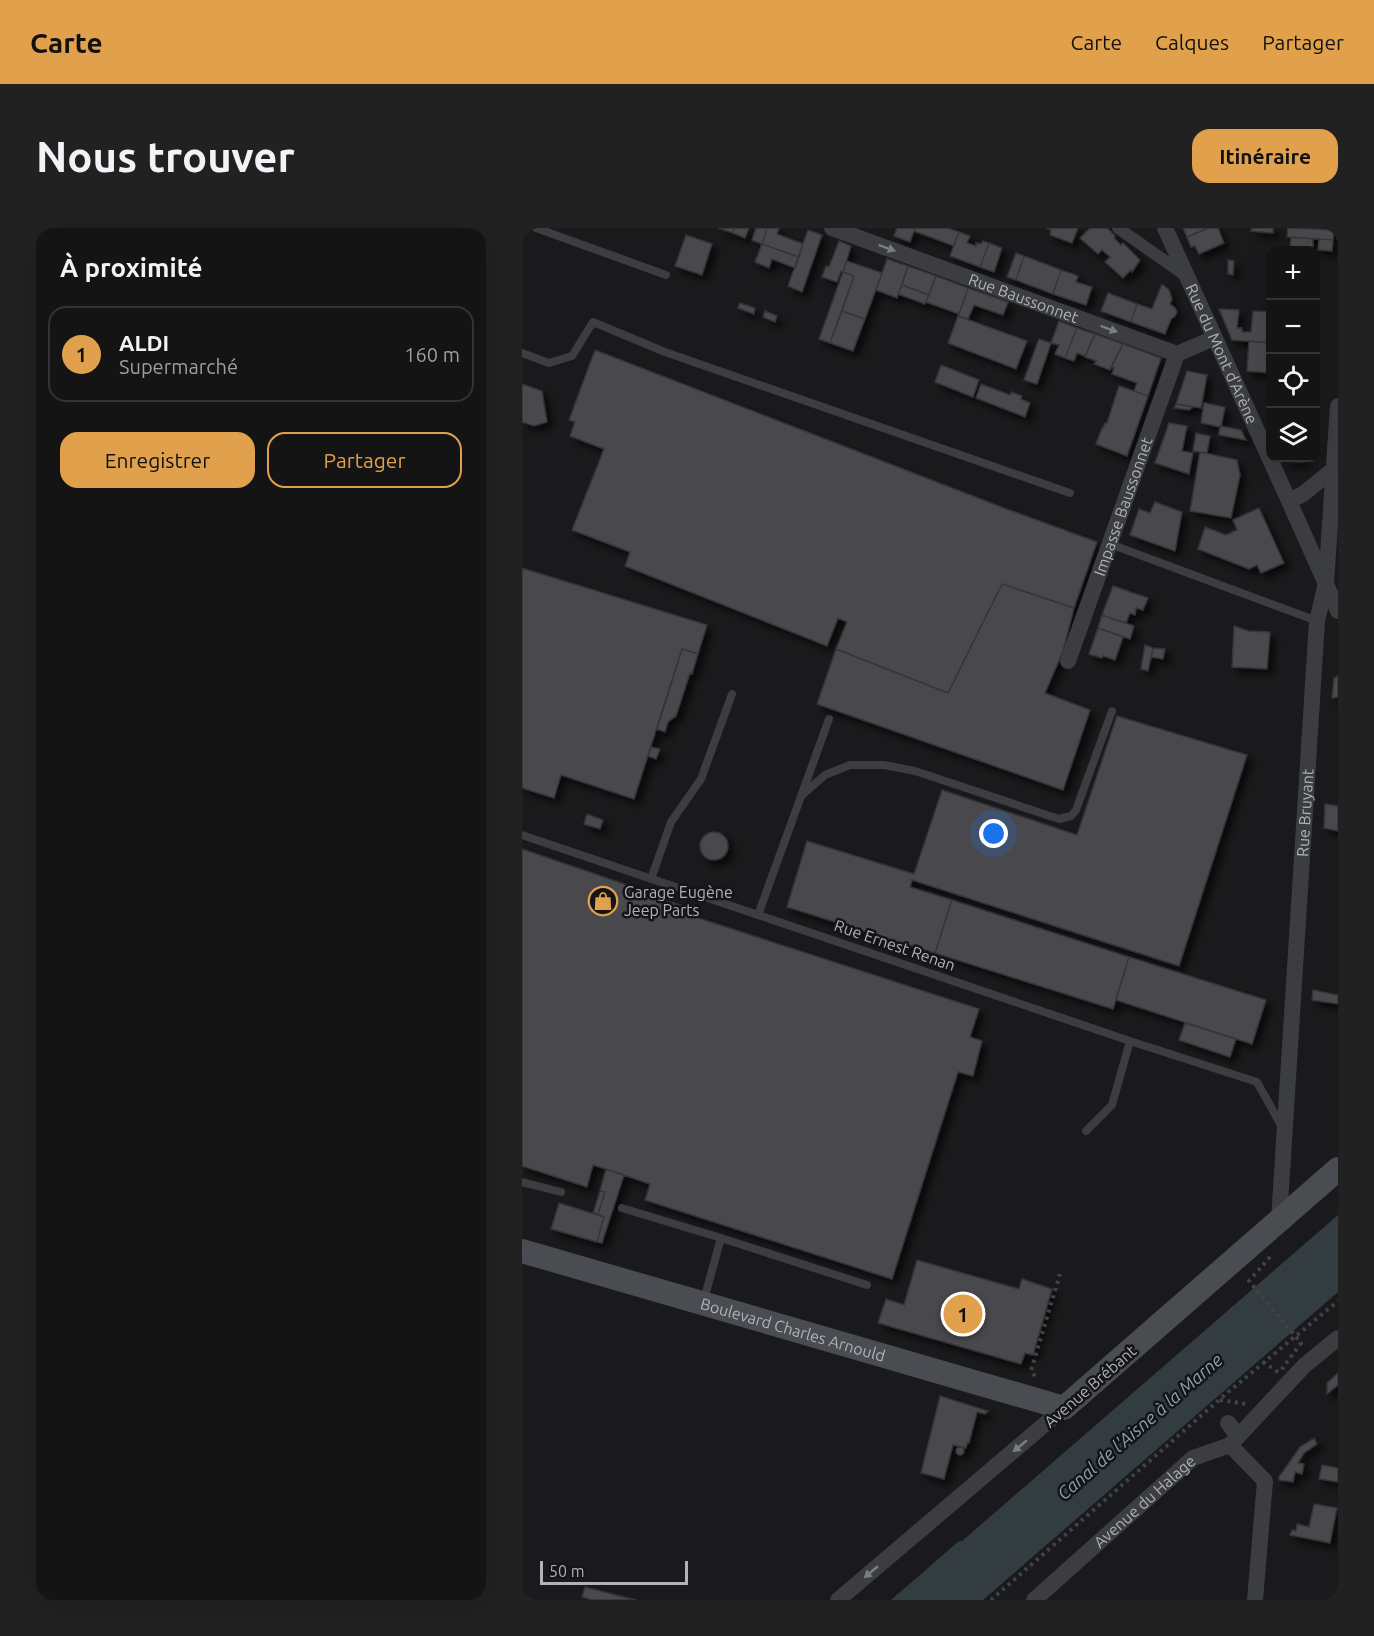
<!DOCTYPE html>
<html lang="fr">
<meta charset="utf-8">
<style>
body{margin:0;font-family:Ubuntu,sans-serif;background:#212122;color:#f1f3f6}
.controls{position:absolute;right:18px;top:18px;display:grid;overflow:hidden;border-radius:12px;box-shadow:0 6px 24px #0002}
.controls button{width:54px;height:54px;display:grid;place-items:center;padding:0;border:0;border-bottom:2px solid #333334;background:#141415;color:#f1f3f6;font:30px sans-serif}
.scale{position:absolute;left:18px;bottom:15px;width:148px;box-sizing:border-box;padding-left:6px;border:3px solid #aeb3ba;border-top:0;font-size:16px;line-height:21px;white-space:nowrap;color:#aeb3ba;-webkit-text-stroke:4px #151517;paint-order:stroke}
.you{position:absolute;left:472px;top:606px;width:21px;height:21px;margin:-15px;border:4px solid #fff;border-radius:50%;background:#1a73e8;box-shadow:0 0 0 9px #1a73e833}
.badge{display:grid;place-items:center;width:39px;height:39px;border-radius:50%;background:#e1a14c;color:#111;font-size:20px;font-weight:700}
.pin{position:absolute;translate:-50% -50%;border:3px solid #fff;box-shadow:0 2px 6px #0006}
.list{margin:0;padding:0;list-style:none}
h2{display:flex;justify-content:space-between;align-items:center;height:78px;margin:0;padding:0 24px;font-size:26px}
h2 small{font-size:20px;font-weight:400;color:#9d9ea0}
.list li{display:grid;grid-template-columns:39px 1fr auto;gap:18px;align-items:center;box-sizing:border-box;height:96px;margin:0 12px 12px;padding:0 12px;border:2px solid #333334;border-radius:18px}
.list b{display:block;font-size:22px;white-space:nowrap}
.list p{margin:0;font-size:20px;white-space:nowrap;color:#9d9ea0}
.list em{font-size:20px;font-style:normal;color:#9d9ea0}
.actions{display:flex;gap:12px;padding:18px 24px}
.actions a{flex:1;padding:14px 0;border:2px solid #e1a14c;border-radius:18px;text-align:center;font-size:21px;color:#e1a14c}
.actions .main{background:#e1a14c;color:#111}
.icon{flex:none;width:33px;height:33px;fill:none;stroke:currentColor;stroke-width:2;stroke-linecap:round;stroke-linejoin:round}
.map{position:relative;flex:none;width:816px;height:1372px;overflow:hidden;border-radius:18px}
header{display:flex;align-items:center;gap:36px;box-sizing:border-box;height:84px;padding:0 30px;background:#e1a14c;color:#111}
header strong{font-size:28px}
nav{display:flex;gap:33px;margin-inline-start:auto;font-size:21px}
.intro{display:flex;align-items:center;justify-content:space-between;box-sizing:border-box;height:144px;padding:0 36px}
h1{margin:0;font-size:42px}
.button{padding:15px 27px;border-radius:18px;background:#e1a14c;color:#111;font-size:21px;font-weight:700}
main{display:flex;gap:36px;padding:0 36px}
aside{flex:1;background:#141415;border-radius:18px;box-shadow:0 6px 24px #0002}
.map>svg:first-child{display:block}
</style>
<header>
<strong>Carte</strong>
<nav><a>Carte</a><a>Calques</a><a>Partager</a></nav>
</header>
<div class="intro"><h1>Nous trouver</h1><a class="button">Itinéraire</a></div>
<main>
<aside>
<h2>À proximité<small></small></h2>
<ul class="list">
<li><span class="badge">1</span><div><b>ALDI</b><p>Supermarché</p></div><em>160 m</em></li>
</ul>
<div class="actions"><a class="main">Enregistrer</a><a>Partager</a></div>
</aside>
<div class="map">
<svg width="816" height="1372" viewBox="0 0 816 1372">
<defs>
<filter id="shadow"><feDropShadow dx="5.5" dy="5.5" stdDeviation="3" flood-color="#0009"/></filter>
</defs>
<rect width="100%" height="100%" fill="#1a1a1c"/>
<path fill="#333c41" d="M816,987V1064L461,1372H369L437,1313H440Z"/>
<path fill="#494a4e" stroke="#343438" stroke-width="1.5" filter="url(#shadow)" d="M196,0H213L211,5Z
M213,0H227L223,10L211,5Z
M234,0H245L240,16L230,12Z
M245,0H257L255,6L281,16L277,29L240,16Z
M375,0H393L388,14L372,8Z
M393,0H426L437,4L432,18L392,3Z
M524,0H556L550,15L528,7L529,2Z
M568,0H585L593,8L592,10L599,17L601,15L618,32L610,44L609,42L601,50L583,34L588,29L580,22L576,26L558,10Z
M661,0H686L665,9Z
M687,0H696L702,15L677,26L673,18L669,19L665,9Z
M730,0H751V5L729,3Z
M766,0L812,2L811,12L765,9Z
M286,2L300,7L280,64L266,58Z
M437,4L448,8L445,15L454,18V15L459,16L461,13L467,15L458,39L428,28Z
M164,7L190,16L180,47L153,38Z
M769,9L791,11V22H765V20L768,21Z
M797,11L811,12L810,23L796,22Z
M317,13L329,18L321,44L319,43L315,54L300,49L304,38L307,39Z
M467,15L480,20L472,44L458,39Z
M240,16L277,29L273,40L250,31L247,40L233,34Z
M494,25L502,28L494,52L485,49Z
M502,28L539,42L531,66L494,52Z
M365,31L386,38L375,70L354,62Z
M706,32L712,33L711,47L706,46Z
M325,33L360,45L343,91L320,83L332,48L321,44Z
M386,38L414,48L407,67L380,57Z
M539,42L556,48L554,54L570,59L564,77L531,66Z
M321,44L332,48L308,115L297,111Z
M414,48L446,60L437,86L404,74Z
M640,56L647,62L650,71L648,76L653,80L655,84L653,88L649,91L643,106L609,94L615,76L630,81Z
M380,57L407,67L403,76L376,66Z
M446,60L486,74L481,87L452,77L446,91L436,88Z
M586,65L615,76L609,94L579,83Z
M218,75L233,80L232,86L216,80Z
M697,81L717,82L715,100H720V104H729L731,83L748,84V115L710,112Z
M243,83L255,88L253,94L241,89Z
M320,83L343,91L331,123L308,115Z
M436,88L505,113L494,141L426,115Z
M537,93L555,100L543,130L533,126L537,117L529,115Z
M555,100L573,106L563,128L555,125L552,133L543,130Z
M573,106L601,116L588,142L572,136L574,133L563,129Z
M517,111L529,115L515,156L502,152Z
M727,113L748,115V145L725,143Z
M601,116L639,130L626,168L612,163L615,155L590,146L592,140L589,139Z
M73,122L482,280L575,314L552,380L480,356L426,465L314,421L325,394L316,390L305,418L103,338L108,324L50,302L82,221L48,208L53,194L47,192Z
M419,137L457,152L451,169L413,154Z
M665,143L685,147L679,180L654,176Z
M0,156L20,163L25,194L12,198L0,194Z
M459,156L488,167L489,164L500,168L499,171L508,175L503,189L454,170Z
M597,158L626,168L605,228L574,216L580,200H581L583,195H585Z
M682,175L703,179L699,199L679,195Z
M654,176L671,179L667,182L652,180Z
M647,195L665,198L660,223L671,225L667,246L633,235Z
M698,198L719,202L724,212L697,207Z
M674,205L688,208L685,225L671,223Z
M678,224L715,232L718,247L709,290L668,283Z
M762,230H782L781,234L764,233Z
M633,274L660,284L653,323L608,307L617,281L628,285Z
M737,280L762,335L739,345L735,337L727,341L676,321L683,299L704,307L715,302L711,292Z
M0,340L185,397L176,426L160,421L112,571L39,547L32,570L0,560Z
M480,356L552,380L541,423L523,465L568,482L541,562L295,476L314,421L426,465Z
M591,358L626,370L621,382L614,380L613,387L608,385L604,395L580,387Z
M580,387L612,398L608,411L576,400Z
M712,398L727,403L748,404L745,441L710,439Z
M576,400L601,409L593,432L581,428L580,430L567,426Z
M623,417L631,420L626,443L619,441Z
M631,420L643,421L641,431L629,429Z
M160,421L176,426L170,446L168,445L154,488L146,494L143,504L135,501Z
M816,448V469L810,470L812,450Z
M595,488L725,527L657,738L390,652L388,659L430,672L413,725L265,679L285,613L392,646L420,562L555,607Z
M129,519L138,521L134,531L126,528Z
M803,576L816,578V603L802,600Z
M65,586L81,592L78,601L62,596Z
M178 618a14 14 0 1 1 28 0a14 14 0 1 1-28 0Z
M0,621L117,661L116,664L165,679L164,686L457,781L448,809L460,813L451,848L436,844L370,1051L123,972L128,956L84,941L71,937L65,959L0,938Z
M430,672L607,729L591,781L413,725Z
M607,729L744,772L730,816L594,772Z
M791,762L816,767V776L790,772Z
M663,795L714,811L708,829L657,812Z
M84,941L102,947L80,1015L75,1014L82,989L76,986L83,964L78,963Z
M78,963L83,964L76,986L71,985Z
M37,975L82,989L75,1014L29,1001Z
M395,1032L497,1061L500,1051L530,1061L511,1127L503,1125L499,1136L356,1095L364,1071L382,1077Z
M816,1145V1157L805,1166V1155Z
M418,1168L466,1183L463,1186L455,1184L447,1215H445L444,1220L431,1217L422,1251L399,1245Z
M792,1210L795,1216L782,1225L776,1235L782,1236L780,1246L773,1244L771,1254L757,1252V1249L778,1219Z
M434 1223a4 4 0 1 1 8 0a4 4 0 1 1-8 0Z
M800,1237L816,1240V1254L797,1251Z
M792,1276L815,1280L808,1315L768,1307L770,1302L774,1303L775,1296L787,1299Z
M63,1359L114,1372H70L60,1369Z"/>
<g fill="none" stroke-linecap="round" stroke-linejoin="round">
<path stroke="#414447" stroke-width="4" stroke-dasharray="3 4.5" stroke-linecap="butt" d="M741,1134L756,1144
M513,1148L509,1143L538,1046
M698,1172L724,1176
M469,1372L705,1165L816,1073"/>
<path stroke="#3b3d40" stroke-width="8" d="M14,0L144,47
M0,125L27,135L50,128L71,94L143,124L548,265
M588,316L795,393
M279,568L303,547L328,537H362L393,543L537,591L549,588L554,582L590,483
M0,607L608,813
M129,651L149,594L179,551L210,466
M236,687L307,491
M564,903L590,877L608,813L735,854L759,897
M0,954L39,964
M100,980L199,1010
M181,1075L199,1010L345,1057"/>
<path stroke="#3b3d40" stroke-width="12" d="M596,0L663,47"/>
<g stroke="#3b3d40" stroke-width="16">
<path id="s1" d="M310,0L655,126L692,110"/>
<path id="s2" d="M643,0L767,273L816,383"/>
<path d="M767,273L781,266L812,241"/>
<path id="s3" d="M546,433L655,126"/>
<path id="s4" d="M757,992L795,393L804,355L816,178"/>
<path d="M706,1195L716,1208"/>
<path d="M708,1217L743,1253L733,1372"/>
<path d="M316,1372L542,1180"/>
<path id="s5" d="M512,1372L671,1230L708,1217L782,1138L816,1110"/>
</g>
<path stroke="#494c50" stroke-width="24" id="s6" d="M0,1023L542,1180L816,941"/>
<path stroke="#414447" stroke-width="4" stroke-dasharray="3 4.5" stroke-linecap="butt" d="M748,1029L727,1053L779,1115L757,1145"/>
</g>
<defs><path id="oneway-solid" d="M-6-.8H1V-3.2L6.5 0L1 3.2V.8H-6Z" transform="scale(1.5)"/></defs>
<g fill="#7a7e83">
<use href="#oneway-solid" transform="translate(365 20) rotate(20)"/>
<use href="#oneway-solid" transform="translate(587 101) rotate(20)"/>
<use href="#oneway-solid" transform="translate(498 1218) rotate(140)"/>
<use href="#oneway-solid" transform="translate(349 1344) rotate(140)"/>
</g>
<defs>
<g id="shop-ring" transform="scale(1.5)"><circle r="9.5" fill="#151517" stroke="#e1a14c" stroke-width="1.5"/><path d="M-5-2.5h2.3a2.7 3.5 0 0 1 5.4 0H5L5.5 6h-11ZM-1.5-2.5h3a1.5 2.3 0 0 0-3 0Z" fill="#e1a14c"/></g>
</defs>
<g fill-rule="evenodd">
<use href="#shop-ring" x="81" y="673"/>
</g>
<g text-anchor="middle" stroke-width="5" stroke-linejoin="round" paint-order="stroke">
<g font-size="16" fill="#aeb3ba" stroke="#151517">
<text dy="6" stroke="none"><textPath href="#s1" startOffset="204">Rue Baussonnet</textPath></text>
<text dy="6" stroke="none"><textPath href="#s2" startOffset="138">Rue du Mont d'Arène</textPath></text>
<text dy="6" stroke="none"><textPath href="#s3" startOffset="164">Impasse Baussonnet</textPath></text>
<text dy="6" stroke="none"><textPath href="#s4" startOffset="408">Rue Bruyant</textPath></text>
<text transform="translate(373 717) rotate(19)" y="6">Rue Ernest Renan</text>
<text dy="6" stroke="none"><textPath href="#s6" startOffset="282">Boulevard Charles Arnould</textPath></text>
<text transform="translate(568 1158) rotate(-41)" y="6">Avenue Brébant</text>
<text dy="6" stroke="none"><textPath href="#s5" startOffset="148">Avenue du Halage</textPath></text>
</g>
<g font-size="16" fill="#aeb3ba" stroke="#151517" text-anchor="start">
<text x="102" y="670">Garage Eugène<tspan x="102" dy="18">Jeep Parts</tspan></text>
</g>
<g font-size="18" font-style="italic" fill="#89a2b1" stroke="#151517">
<text transform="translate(618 1199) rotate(-41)" y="6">Canal de l'Aisne à la Marne</text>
</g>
</g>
</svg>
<div class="controls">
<button>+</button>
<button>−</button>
<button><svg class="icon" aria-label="locate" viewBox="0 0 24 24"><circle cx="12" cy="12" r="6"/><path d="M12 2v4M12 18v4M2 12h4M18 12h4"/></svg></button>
<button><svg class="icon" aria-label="layers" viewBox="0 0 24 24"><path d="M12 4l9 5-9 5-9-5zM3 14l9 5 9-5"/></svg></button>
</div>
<div class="scale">50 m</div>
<div class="you"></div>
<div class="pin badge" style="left:441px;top:1086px">1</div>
</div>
</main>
